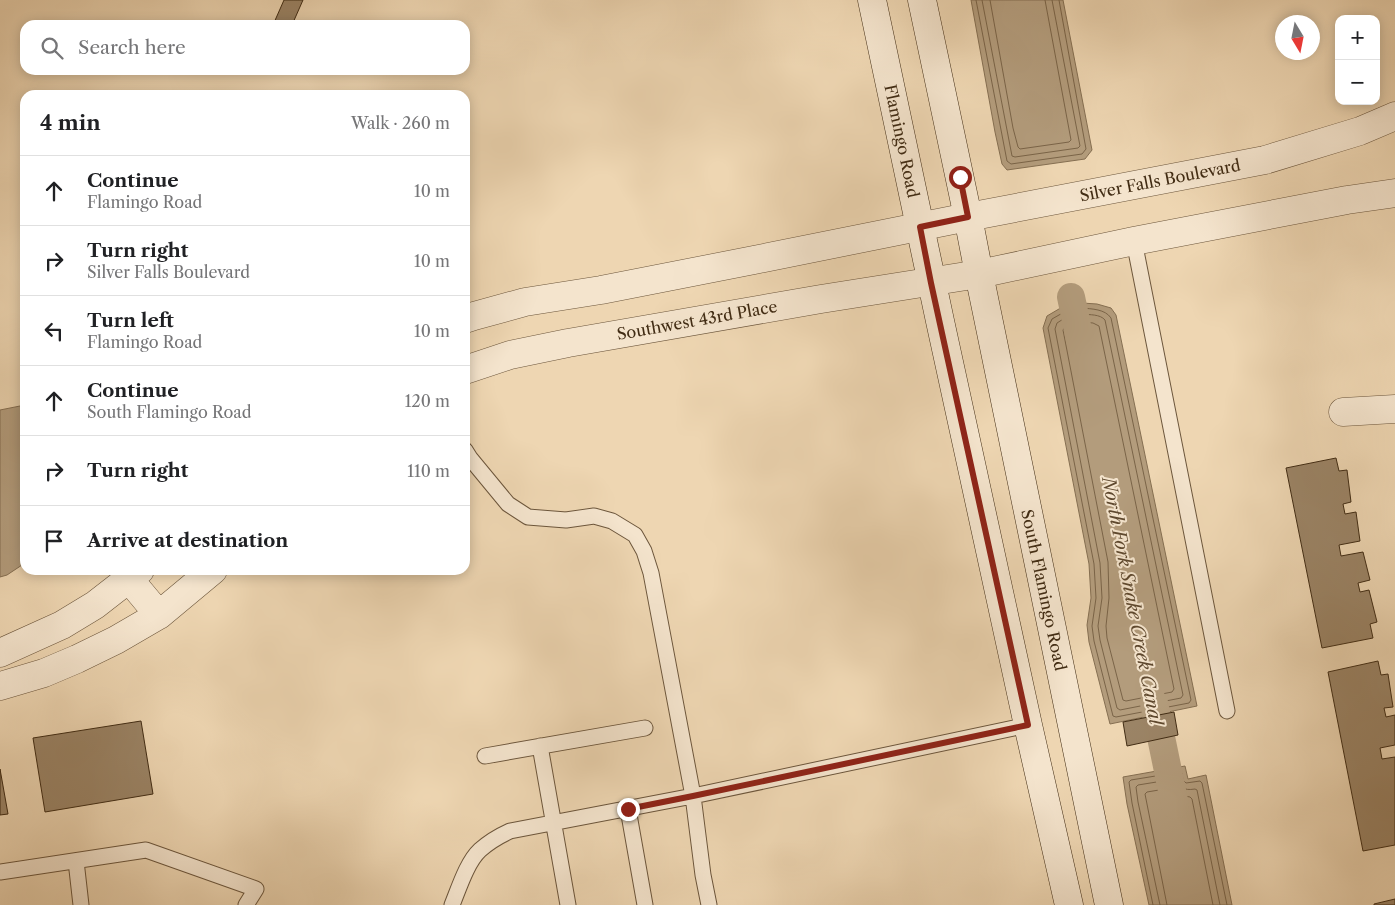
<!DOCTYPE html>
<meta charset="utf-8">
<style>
body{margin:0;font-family:"Libre Caslon Text",serif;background:#f2f2f2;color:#202124}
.controls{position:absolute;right:15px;top:15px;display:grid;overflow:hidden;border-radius:10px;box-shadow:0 2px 12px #0003}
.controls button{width:45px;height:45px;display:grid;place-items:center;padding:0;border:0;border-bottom:1px solid #e0e0e0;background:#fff;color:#202124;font:25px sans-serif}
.compass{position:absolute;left:1275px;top:15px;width:45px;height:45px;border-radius:50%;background:#fff;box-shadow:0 2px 12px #0003;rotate:170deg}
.stop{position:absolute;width:15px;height:15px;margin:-11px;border:4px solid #8f2418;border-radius:50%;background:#fff}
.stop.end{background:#8f2418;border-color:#fff;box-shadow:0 1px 5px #0008}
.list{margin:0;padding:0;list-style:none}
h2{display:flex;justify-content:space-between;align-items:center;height:65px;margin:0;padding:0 20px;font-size:21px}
h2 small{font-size:16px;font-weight:400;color:#757577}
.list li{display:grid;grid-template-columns:32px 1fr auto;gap:15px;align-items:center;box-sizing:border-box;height:70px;padding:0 20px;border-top:1px solid #e0e0e0}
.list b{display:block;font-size:19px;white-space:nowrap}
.list p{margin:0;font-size:16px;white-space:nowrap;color:#757577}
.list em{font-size:16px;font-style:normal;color:#757577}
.icon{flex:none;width:28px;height:28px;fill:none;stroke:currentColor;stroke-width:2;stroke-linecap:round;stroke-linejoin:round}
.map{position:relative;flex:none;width:1395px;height:905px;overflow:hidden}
.search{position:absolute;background:#fff;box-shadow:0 2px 12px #0003;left:20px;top:20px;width:450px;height:55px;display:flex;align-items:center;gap:12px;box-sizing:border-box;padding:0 18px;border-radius:15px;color:#757577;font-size:19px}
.panel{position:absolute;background:#fff;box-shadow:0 2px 12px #0003;left:20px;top:90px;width:450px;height:485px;border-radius:15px}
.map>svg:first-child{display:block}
</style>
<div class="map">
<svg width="1395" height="905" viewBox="0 0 1395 905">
<rect width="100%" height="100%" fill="#eed6b2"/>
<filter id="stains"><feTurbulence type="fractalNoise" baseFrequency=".004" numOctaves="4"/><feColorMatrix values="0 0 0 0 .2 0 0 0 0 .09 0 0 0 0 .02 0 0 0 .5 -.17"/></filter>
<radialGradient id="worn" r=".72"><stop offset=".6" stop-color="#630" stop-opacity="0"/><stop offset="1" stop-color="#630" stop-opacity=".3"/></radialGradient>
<path fill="#b39c7c" stroke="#856f52" d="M971,0H1063L1092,150L1085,159L1007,170L1002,164L995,132Z
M1082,303L1097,304L1111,308L1116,315L1197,706L1110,724L1089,642L1087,625L1091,598L1089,564L1043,328L1047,316L1064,306Z
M25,405V563L7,575L0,577V410Z
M1185,766L1188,779L1206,775L1232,905H1149L1127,804L1123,777Z"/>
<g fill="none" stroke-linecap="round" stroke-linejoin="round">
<path stroke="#7a6448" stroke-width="1" d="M976,0L1007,161L1011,164L1082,154L1086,149L1059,0
M982,0L1012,156L1015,157L1078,148L1080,146L1052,0
M990,0L1013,128L1018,147L1020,149L1069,142L1071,140L1045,0
M1082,308C1092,309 1105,309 1111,318L1191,700L1189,703L1116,717L1113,716L1094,641L1092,626L1096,598L1094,564L1048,328L1052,319L1066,311Z
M1082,314C1090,315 1100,314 1105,320L1183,695L1181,698L1120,710L1117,708L1100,640L1098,626L1102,598L1100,563L1055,329L1057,323L1068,316Z
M1082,322L1093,323L1099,326L1174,689L1172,692L1126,701L1123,700L1107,638L1106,626L1109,598L1108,562L1063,330C1067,323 1075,323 1082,322Z
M1153,905L1132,803L1129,782L1131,780L1180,772L1182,773L1183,780L1186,783L1200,781L1202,783L1227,905
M1160,905L1138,802L1136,787L1138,785L1175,779C1183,787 1182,791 1195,789L1197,790L1220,905
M1167,905L1145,794L1147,792L1171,788L1179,795L1190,797L1192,799L1213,905"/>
<path stroke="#b39c7c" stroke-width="28" d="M1071,297L1080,340
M1154,703L1175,805"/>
</g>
<path fill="#9b8466" stroke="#412c14" d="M284,0H303L292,25H273Z
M1336,458L1339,471L1347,470L1351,502L1343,504L1345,514L1356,512L1360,541L1339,545L1341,556L1363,552L1370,580L1358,583L1360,592L1369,590L1377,622L1370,624L1373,638L1322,648L1286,468Z
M1378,661L1381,675L1388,674L1393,707L1384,708L1386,717L1395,715V745L1380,748L1382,759L1395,757V845L1363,851L1328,672Z
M1174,712L1178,735L1127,746L1123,722Z
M141,721L153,794L45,812L33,738Z
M0,769L8,814L0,815Z
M1395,899V905H1374V904Z"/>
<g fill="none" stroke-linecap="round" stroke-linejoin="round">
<g stroke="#6c563c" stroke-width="17">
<path id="lane" d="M1134,241L1227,711
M465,450L470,458L508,504L528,517L566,520L594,516L612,521L635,535L644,551L651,573L693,796L703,875L709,905
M540,746L568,905
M485,756L645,728
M628,809L645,905
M76,861L81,905
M0,872L146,850L256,889L246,905
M452,905C459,888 467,862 480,850C489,842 499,836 510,831L693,796L1028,725"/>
</g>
<g stroke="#6c563c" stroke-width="29">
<path id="street" d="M465,319L474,316L525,302L601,290L754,260L968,217L1265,160L1360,131L1395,116
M465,370L510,355L568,343L821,299L979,274L1134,241L1347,200L1395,193
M1343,412L1395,409
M129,579L159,615
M0,653L62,625L95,605L140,570
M0,686L44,673L77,659L116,640L159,615L213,570"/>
</g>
<g stroke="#412c14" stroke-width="29">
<path id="secondary" d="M872,0L940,321L1028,725L1069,905
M922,0L968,217L979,274L1109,905"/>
</g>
<use href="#lane" stroke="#f4e4cd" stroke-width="15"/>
<use href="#street" stroke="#f4e4cd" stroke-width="28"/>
<use href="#secondary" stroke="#f4e4cd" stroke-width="28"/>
</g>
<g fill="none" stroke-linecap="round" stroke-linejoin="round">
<path stroke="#8f2418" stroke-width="6" d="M628,809L693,796L1028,725L931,283L920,227L968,217L960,177"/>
</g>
<g text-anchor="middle" stroke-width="4" stroke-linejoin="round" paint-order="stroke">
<g font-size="16" fill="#412c14" stroke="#f4e4cd">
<text transform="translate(902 141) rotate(78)" y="6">Flamingo Road</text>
<text transform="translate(1160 180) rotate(-11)" y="6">Silver Falls Boulevard</text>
<text transform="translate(697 320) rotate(-10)" y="6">Southwest 43rd Place</text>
<text transform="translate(1044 590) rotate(78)" y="6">South Flamingo Road</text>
</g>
<g font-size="18" font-style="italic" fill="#5e482e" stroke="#f4e4cd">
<text transform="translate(1132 601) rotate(79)" y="6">North Fork Snake Creek Canal</text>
</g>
</g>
<rect width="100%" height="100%" filter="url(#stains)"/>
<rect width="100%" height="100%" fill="url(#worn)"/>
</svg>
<div class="controls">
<button>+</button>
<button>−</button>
</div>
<svg class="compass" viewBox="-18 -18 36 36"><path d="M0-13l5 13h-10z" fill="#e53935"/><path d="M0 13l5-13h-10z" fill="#757577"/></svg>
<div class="stop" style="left:960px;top:177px"></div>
<div class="stop end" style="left:628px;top:809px"></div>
<div class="search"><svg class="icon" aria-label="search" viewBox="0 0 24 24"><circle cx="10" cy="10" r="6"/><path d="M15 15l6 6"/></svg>Search here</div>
<section class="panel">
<h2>4 min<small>Walk · 260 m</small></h2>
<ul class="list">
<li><svg class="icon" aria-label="ahead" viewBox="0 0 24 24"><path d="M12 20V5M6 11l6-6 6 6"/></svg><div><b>Continue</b><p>Flamingo Road</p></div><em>10 m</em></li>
<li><svg class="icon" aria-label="right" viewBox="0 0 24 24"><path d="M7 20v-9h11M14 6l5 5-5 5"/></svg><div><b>Turn right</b><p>Silver Falls Boulevard</p></div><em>10 m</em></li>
<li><svg class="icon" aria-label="left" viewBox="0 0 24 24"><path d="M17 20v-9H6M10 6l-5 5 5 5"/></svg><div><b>Turn left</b><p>Flamingo Road</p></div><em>10 m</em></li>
<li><svg class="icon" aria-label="ahead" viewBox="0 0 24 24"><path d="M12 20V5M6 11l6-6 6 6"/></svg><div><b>Continue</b><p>South Flamingo Road</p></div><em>120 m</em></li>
<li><svg class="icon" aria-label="right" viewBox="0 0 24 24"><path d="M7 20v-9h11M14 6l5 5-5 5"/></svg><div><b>Turn right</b></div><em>110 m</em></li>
<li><svg class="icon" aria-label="arrive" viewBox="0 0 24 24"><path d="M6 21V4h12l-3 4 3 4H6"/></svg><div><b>Arrive at destination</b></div></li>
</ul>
</section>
</div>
